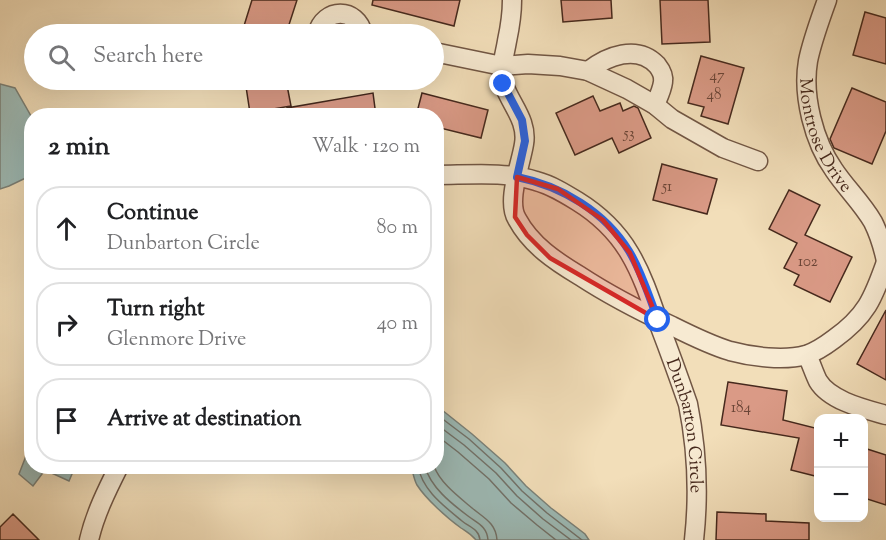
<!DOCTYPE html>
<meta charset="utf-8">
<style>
body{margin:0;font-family:"Sorts Mill Goudy",serif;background:#f2f2f2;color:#202124}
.controls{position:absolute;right:18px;bottom:18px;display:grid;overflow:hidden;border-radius:12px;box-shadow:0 6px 24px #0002}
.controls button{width:54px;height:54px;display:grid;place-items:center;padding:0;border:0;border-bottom:2px solid #e0e0e0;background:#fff;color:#202124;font:30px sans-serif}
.stop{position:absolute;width:18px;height:18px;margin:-14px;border:4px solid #2563eb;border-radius:50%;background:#fff}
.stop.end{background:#2563eb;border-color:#fff;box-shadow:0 2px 6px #0008}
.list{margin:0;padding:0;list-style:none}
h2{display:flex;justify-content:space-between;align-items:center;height:78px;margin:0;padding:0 24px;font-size:26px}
h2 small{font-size:20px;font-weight:400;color:#757577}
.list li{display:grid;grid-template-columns:39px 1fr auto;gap:18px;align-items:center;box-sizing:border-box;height:84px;margin:0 12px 12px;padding:0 12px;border:2px solid #e0e0e0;border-radius:24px}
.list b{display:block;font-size:22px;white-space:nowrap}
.list p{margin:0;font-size:20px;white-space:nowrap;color:#757577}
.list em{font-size:20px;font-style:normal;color:#757577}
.icon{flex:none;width:33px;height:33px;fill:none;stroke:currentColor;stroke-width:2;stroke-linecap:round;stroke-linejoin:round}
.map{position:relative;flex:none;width:886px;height:540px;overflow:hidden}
.search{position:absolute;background:#fff;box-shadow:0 6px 24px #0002;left:24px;top:24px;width:420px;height:66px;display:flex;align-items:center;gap:15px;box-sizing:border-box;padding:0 21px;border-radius:33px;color:#757577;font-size:22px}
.panel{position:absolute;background:#fff;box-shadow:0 6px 24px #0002;left:24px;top:108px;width:420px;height:366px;border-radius:24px}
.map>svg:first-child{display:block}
</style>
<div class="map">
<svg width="886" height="540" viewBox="0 0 886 540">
<rect width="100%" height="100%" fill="#f2deb9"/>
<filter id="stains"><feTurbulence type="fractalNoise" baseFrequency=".00333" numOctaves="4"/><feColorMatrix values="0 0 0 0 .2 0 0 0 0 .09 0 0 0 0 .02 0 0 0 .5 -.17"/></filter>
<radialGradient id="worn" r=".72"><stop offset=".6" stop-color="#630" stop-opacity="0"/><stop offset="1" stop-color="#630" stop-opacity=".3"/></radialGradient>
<path fill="#9dbbb7" stroke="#7a8179" stroke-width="1.5" d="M0,84L15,88L31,116L32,175L9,186L0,189Z
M437,406L472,434L505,463L526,486L551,508L585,534L589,540H476C471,534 467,532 461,528C447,518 426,499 417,485C414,480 413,472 411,467L436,466Z
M31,443L32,466L75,467L69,481L45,470L33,486L19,474Z"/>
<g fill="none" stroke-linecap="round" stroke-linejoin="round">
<path stroke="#72726a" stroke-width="1.5" d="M436,414L469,439L501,468L522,491L547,513L582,540
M436,424L464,445L496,473L517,496L543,519L571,540
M436,435L458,452L489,479L511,503L537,525L556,540
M418,466C422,490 444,506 462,521C469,527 479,529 480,540
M425,466C430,487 452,504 468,516C477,523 487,526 488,540
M434,466C440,483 459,497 472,508C484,518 496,523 497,540"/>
<path stroke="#7a8179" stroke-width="5" d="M88,116L117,112L150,116"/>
</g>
<path fill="#da9a86" stroke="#46291d" stroke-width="1.5" d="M252,0H297L286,34H260L243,29Z
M373,0H460L454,26L372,5Z
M561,0H611L612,18L563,22Z
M660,0H708L710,42L662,44Z
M865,12L886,18V64L853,55Z
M701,56L744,68L728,124L701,116L704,107L688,103Z
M245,80H286L291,106L250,113Z
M852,88L886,102V131L872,164L834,148L830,139Z
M373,93L376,116H287V108Z
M422,93L488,110L481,138L436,127V116H416Z
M593,96L600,111L620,103L623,111L634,106L638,108L651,138L619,153L612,138L575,155L556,113Z
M662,164L717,179L707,214L653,200Z
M789,190L820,205L805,235L852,257L830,302L794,285L799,275L784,268L797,243L769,229Z
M886,310V380L857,364Z
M728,382L787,391L783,420L819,429V477L791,470L799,438L721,425Z
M864,448L886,455V505L864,498Z
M717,512L766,514V521L809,523V540H716Z
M13,514L39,540H0V527Z"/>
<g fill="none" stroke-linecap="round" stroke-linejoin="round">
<g stroke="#715644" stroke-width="21">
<g id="minor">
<path d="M512,0C512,13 510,27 507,41C505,54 499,71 504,85C511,105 528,121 524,144C521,164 506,201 517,219C531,245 555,261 580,276C609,295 640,311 672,326C690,335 710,345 730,351C752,357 784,361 806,355C816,352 826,345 834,339C866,316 873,299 886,262"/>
<path id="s1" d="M827,0C820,20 812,41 808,61C802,96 814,142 834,170C846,188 862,203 873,222C879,234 883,247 886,261"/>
<path d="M317,34C324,7 357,7 363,34"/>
<path d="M434,52L502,66L528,64L560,66L588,71L627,89L655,105L672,119L723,148L758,161"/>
<path d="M588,71C607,56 637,44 657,65C661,70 664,76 663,82C662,90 658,98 655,105"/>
<path id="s2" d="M436,175C468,175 506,171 536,181C551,185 564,193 577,201C629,233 641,272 660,327C670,353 679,378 688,404C697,449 699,495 694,540"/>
<path d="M807,355C811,363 814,373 818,381C830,401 865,409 886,415"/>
<path d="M89,540C95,514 107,490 119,466"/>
</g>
</g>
<use href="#minor" stroke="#f7ead2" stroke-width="18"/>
</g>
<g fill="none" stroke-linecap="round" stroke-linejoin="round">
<path stroke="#2563eb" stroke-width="8" d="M503,84L522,120L525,141L517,177C562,186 605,212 629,251C642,272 649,297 658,320"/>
</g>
<path fill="#d62828" fill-opacity="0.2" stroke="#d62828" stroke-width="4.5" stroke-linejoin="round" d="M517,177L558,189L603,220L630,253L658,320L550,258L527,235L515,217Z"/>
<g text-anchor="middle" stroke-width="4.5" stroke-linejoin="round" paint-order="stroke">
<g font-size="15" fill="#6b4537">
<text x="717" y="80">47</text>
<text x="714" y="99">48</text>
<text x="629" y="138">53</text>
<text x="667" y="191">51</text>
<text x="808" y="266">102</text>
<text x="741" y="412">184</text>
</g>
<g font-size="18" fill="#46291d" stroke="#f7ead2">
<text dy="6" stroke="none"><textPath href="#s1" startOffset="142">Montrose Drive</textPath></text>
<text dy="6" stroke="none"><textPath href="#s2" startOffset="404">Dunbarton Circle</textPath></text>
</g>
</g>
<rect width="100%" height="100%" filter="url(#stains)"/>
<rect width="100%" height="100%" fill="url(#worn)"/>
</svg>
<div class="controls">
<button>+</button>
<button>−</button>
</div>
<div class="stop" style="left:658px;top:320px"></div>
<div class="stop end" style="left:503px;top:84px"></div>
<div class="search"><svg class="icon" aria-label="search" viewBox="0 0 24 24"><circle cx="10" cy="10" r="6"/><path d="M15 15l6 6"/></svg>Search here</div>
<section class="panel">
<h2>2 min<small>Walk · 120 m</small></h2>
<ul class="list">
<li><svg class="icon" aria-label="ahead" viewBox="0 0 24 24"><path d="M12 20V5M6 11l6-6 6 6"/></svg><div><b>Continue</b><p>Dunbarton Circle</p></div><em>80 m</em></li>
<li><svg class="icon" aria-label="right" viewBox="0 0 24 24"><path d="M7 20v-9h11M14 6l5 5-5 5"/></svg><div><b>Turn right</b><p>Glenmore Drive</p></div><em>40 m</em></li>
<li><svg class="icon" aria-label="arrive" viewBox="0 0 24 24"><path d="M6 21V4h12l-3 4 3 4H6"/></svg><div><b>Arrive at destination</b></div></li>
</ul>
</section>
</div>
